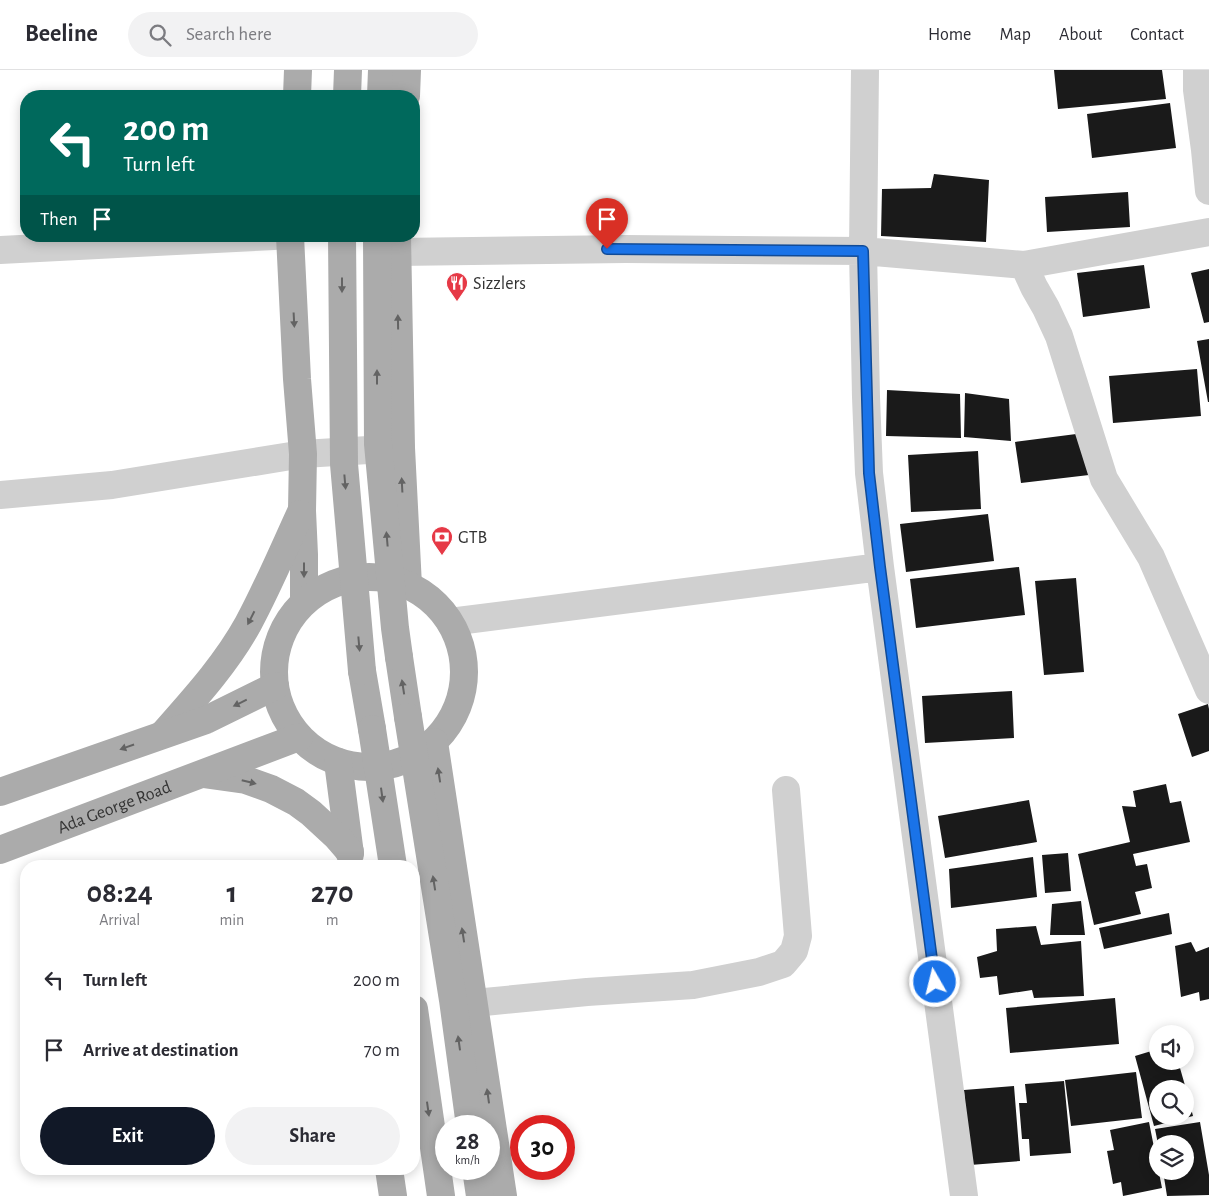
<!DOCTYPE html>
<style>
body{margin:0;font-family:"Alegreya Sans",sans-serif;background:#f2f2f3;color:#2b2b33;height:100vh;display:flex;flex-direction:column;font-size:19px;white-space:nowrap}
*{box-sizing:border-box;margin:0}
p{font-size:16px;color:#7c7c81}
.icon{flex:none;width:28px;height:28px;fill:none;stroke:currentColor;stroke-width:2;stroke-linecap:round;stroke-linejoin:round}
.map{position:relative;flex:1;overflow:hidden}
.details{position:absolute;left:20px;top:790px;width:400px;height:315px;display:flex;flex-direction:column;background:#fff;border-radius:20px;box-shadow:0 2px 12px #0003}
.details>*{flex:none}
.top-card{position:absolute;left:20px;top:20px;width:400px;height:152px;border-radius:20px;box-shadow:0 2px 12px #0003;background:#00695c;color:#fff;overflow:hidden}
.fabs{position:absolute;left:1149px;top:955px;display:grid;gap:10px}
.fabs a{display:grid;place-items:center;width:45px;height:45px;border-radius:50%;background:#fff;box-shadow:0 2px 12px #0003;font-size:25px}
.speed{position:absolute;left:435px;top:1045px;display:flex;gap:10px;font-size:25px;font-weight:700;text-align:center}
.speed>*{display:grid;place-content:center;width:65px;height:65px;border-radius:50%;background:#fff;box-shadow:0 2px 12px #0003;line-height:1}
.speed small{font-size:12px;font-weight:400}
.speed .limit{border:8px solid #d22;background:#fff;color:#111}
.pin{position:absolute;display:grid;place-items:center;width:42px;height:42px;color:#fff;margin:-51px -21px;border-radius:50% 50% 50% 0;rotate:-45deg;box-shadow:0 0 5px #0007}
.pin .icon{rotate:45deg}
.me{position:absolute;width:55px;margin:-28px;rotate:352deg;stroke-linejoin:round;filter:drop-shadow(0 0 4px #0008)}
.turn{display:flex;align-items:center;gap:18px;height:105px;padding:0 20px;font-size:22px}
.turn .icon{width:65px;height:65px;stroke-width:2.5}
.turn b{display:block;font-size:35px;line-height:42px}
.then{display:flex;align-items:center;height:48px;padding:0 20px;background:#0003;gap:10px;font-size:19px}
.eta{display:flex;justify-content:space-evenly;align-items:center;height:85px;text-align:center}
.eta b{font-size:30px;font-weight:600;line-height:35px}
.cta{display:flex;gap:10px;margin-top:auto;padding:10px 20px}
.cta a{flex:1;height:58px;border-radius:30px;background:#111827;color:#fff;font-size:20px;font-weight:600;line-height:58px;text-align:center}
.cta a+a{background:#f2f2f3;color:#2b2b33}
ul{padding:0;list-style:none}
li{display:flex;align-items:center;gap:15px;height:70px;padding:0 20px}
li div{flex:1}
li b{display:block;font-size:19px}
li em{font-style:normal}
header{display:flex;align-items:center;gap:30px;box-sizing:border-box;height:70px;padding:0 25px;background:#fff;border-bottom:1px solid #e1e1e2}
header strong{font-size:24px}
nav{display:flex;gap:28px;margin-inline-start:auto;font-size:18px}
.search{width:350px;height:45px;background:#f2f2f3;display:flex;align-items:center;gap:12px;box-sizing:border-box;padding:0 18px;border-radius:28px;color:#7c7c81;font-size:19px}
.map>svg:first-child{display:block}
.building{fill:#1a1a1a}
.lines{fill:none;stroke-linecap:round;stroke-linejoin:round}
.minor{stroke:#d0d0d0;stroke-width:28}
.major{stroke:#ababab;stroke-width:28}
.major-bridge{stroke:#ababab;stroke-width:28}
.oneway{fill:#636363}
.route-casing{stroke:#114b97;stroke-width:12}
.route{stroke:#1a73e8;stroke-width:9}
.labels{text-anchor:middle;stroke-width:5;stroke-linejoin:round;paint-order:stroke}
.poi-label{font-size:18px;fill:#333;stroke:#fff;text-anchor:start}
.street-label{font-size:18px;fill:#333;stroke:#fff}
</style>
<header>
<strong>Beeline</strong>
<div class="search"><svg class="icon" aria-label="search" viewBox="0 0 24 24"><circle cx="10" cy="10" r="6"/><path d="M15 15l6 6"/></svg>Search here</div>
<nav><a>Home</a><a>Map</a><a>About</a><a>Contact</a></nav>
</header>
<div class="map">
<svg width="1209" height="1126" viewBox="0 0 1209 1126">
<rect width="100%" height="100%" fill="#fff"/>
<path class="building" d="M1054 0H1162L1166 29 1058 39Z
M1170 33 1176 78 1092 88 1087 44Z
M934 104 989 110 986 172 881 166 882 119 931 118Z
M1128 122 1130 157 1047 162 1045 127Z
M1144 195 1150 238 1083 247 1077 203Z
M1209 199V252L1204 253 1191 203Z
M1209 269V332H1208L1197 271Z
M1197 299 1201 346 1113 353 1109 306Z
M887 320 960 324 961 368 886 366Z
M965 323 1009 329 1011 371 964 367Z
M1084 363 1089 405 1021 413 1015 372Z
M978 381 981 439 911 442 908 385Z
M988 444 994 491 906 502 900 454Z
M1019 497 1025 545 916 558 910 509Z
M1076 508 1084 602 1044 605 1035 511Z
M1012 621 1014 668 925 673 922 626Z
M1208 634 1209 639V681L1192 687 1178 644Z
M1166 714 1170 733 1181 731 1190 772 1133 784 1136 796 1147 794 1152 818 1135 822 1141 844 1094 855 1078 784 1130 772 1122 736 1136 737 1133 721Z
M1029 730 1037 772 945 788 938 746Z
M1068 783 1071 821 1045 823 1042 785Z
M1033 787 1037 827 951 838 949 799Z
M1081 831 1085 865H1050L1052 834Z
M1169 843 1172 864 1104 879 1099 858Z
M1036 856 1041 875 1081 871 1084 926 1034 928 1032 920 999 925 997 906 980 908 977 887 997 881 996 859Z
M1191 872 1196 882 1209 877V929L1200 931 1199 922 1181 927 1175 876Z
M1115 928 1119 974 1010 983 1006 938Z
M1158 979V991H1178L1186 1019H1158V1046H1185L1186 1019 1193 1046 1154 1056 1135 986Z
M1136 1002 1142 1048 1071 1056 1065 1010Z
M1064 1011 1071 1083 1030 1086 1029 1069H1022L1019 1033H1027L1025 1014Z
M1014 1016 1020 1091 970 1095 964 1020Z
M1149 1052 1162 1118 1123 1126 1121 1112 1113 1114 1107 1081 1114 1080 1110 1060Z
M1200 1052 1209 1105V1125L1167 1126 1163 1101H1185V1074H1158L1155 1059Z"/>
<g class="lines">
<path class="minor" d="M865 0 863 181 866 327 869 403 880 497 964 1126
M1197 0V20L1205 80 1209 121
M0 180 274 166
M397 182 626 179 863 181 1024 195 1034 217 1046 238 1059 266 1104 409 1151 487 1209 620
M1024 195 1209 162
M0 425 112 415 303 384 401 378
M450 552 880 497
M474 933 587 922 693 915 759 902 783 894 794 881 798 866 786 720"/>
<g class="major">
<path d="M297 26 298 0"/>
<path d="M347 26 348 0"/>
<path d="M381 26 382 0"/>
<path d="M406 26 407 0"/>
<path d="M290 166 297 309 303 384 302 441 304 485V532"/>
<path d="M397 166 401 378 408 516"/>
<circle cx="369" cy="602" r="95"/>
<path d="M399 587 408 647"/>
<path d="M362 601 372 659"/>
<path d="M164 663C194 629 226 594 248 554 267 519 283 481 300 444"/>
<path d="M434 672 503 1126"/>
<path d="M338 692 350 784"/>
<path d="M203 704 246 710 271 719 296 732 311 743 337 767 350 782"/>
<path d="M0 722 206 650 275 616"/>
<path id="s1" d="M0 780 299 667"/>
<path d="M414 939 441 1126"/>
<path d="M389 1099 393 1126"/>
<path d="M476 1099 480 1126"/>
</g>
<path class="major-bridge" d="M342 166 344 394 362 601
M377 166 378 374 395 558 399 587
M408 647 453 930 470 1056
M372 659 393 796"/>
</g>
<defs><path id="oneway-solid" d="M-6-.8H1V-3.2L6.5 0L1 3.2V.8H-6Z" transform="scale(1.25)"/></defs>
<g class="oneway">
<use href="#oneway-solid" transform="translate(342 215) rotate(90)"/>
<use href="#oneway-solid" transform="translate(294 250) rotate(87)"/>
<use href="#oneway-solid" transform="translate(398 252) rotate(-91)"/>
<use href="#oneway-solid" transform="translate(377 307) rotate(-90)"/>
<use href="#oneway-solid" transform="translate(345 412) rotate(85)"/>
<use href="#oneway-solid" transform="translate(402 415) rotate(-93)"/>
<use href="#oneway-solid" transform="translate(387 469) rotate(-95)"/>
<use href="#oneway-solid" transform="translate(304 500) rotate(90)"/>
<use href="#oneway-solid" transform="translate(251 548) rotate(117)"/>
<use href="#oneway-solid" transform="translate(359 574) rotate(85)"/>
<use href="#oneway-solid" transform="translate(403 617) rotate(-99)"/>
<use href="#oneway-solid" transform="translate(240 633) rotate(154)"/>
<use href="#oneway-solid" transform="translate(127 677) rotate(161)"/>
<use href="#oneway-solid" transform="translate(439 705) rotate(-99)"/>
<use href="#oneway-solid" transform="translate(249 712) rotate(14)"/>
<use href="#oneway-solid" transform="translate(382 725) rotate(82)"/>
<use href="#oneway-solid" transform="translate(434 813) rotate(-99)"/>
<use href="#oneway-solid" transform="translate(463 865) rotate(-99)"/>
<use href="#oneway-solid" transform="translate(459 973) rotate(-98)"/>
<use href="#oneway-solid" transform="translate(488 1026) rotate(-98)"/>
<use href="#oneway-solid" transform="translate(428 1039) rotate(82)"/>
</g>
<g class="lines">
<g class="route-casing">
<path id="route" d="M607 179 863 181 869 403 880 497 935 912"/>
</g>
<use href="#route" class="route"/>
</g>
<defs>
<g id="restaurant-pin" transform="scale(1.125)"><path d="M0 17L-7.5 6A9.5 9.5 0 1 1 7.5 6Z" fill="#e63946" stroke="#fff"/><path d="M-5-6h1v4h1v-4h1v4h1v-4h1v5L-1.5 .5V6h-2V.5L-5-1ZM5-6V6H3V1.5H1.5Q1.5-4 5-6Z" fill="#fff"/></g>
<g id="bank-pin" transform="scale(1.125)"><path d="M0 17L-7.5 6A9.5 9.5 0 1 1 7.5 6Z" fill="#e63946" stroke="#fff"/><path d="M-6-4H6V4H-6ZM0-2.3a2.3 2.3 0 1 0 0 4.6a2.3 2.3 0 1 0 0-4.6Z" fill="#fff"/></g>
</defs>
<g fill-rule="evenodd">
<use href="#restaurant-pin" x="457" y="213"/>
<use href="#bank-pin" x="442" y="467"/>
</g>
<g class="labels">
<g class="poi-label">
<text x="473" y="219">Sizzlers</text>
<text x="458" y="473">GTB</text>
</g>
<g class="street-label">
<text dy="6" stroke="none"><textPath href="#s1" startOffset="122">Ada George Road</textPath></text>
</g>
</g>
</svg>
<div class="fabs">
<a><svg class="icon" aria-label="sound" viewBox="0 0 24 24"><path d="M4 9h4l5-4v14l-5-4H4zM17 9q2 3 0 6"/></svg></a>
<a><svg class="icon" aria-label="search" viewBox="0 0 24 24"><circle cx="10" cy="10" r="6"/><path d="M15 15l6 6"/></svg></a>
<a><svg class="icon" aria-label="layers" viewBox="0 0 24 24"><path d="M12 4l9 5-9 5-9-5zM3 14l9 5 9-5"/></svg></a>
</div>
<div class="speed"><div>28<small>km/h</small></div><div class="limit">30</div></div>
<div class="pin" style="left:607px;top:179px;background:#d93025"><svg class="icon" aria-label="arrive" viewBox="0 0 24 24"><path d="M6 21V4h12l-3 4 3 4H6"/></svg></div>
<svg class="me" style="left:935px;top:912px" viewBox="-20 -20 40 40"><circle r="17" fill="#1a73e8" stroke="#fff" stroke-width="3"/><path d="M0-11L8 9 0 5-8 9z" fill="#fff"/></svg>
<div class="top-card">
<div class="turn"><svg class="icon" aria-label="left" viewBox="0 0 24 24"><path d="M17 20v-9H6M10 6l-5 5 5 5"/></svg><div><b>200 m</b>Turn left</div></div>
<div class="then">Then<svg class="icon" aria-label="arrive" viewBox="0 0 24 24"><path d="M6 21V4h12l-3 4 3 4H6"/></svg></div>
</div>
<section class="details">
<div class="eta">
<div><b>08:24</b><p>Arrival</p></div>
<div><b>1</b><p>min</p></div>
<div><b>270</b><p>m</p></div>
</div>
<ul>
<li><svg class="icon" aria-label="left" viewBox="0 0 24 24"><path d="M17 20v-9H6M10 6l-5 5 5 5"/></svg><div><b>Turn left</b></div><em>200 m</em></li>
<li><svg class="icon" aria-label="arrive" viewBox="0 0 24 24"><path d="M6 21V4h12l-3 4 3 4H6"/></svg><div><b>Arrive at destination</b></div><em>70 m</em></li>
</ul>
<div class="cta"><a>Exit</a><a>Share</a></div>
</section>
</div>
